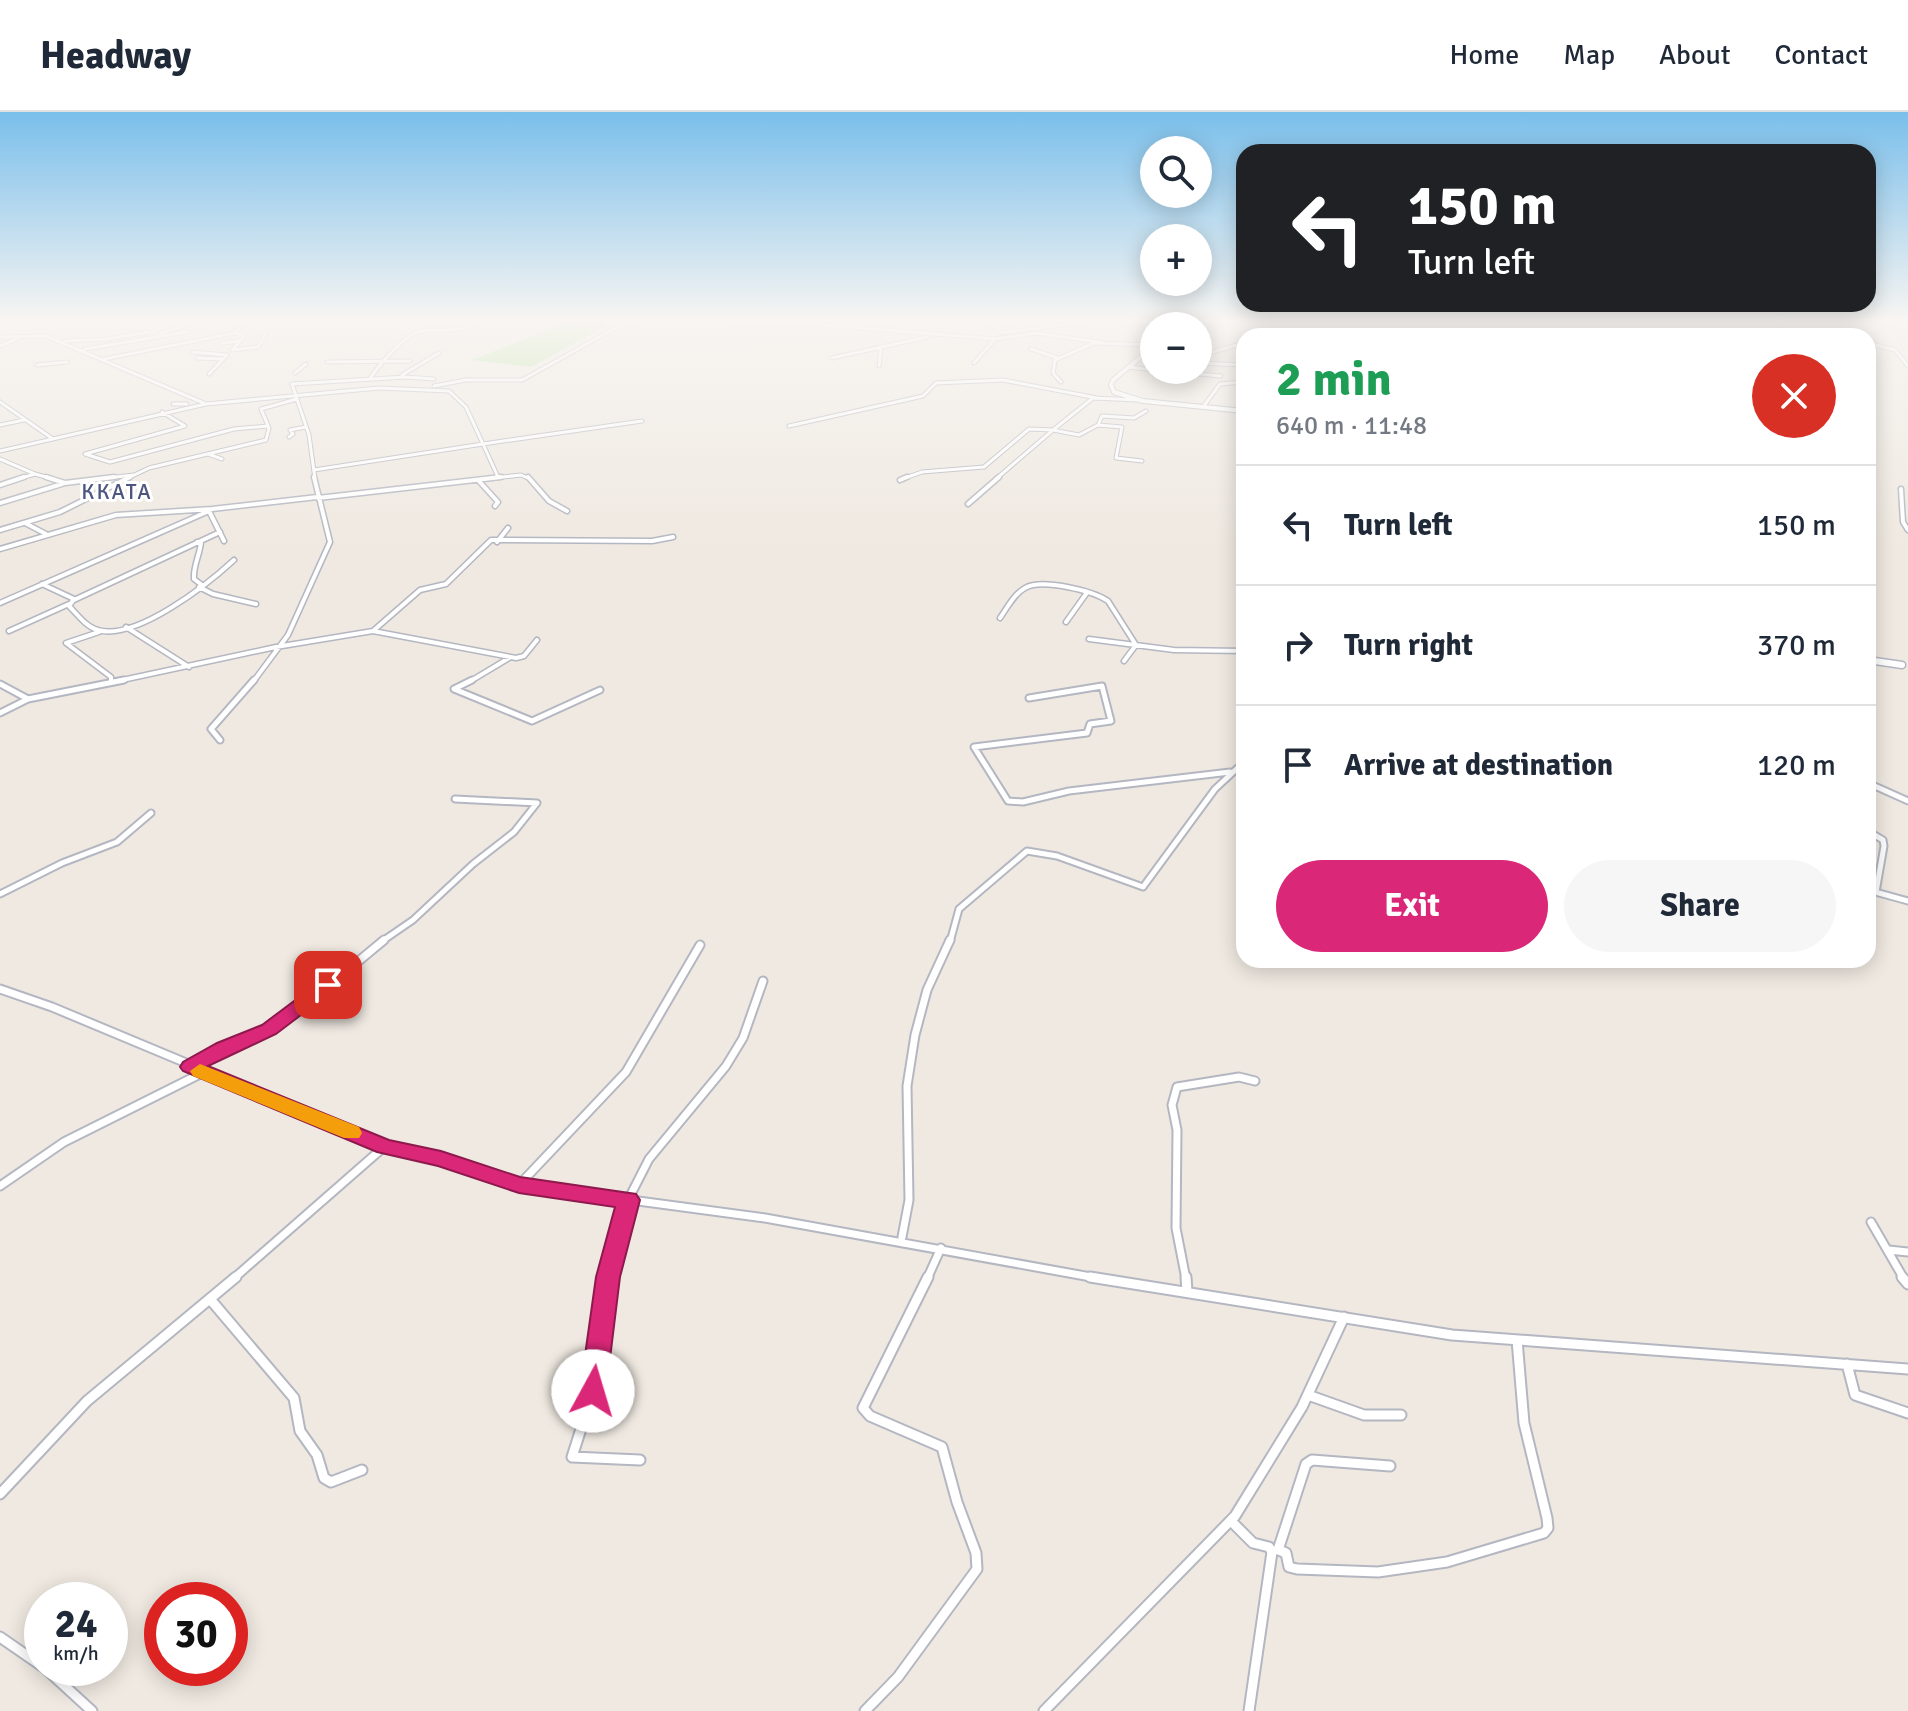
<!DOCTYPE html>
<meta charset="utf-8">
<style>
body{margin:0;font-family:Signika,sans-serif;background:#f6f6f7;color:#1f2937;height:100vh;display:flex;flex-direction:column;font-size:30px;white-space:nowrap}
*{box-sizing:border-box;margin:0}
p{font-size:26px;color:#747a83}
.icon{flex:none;width:44px;height:44px;fill:none;stroke:currentColor;stroke-width:2;stroke-linecap:round;stroke-linejoin:round}
.map{position:relative;flex:1;overflow:hidden}
.sheet{position:absolute;left:1236px;top:216px;width:640px;height:640px;display:flex;flex-direction:column;background:#fff;border-radius:24px;box-shadow:0 4px 20px #0003}
.sheet>*{flex:none}
.banner{position:absolute;left:1236px;top:32px;width:640px;height:168px;border-radius:24px;box-shadow:0 4px 20px #0003;background:#202124;color:#fff;overflow:hidden}
.buttons{position:absolute;left:1140px;top:24px;display:grid;gap:16px}
.buttons a{display:grid;place-items:center;width:72px;height:72px;border-radius:50%;background:#fff;box-shadow:0 4px 20px #0003;font-size:40px}
.speed{position:absolute;left:24px;top:1470px;display:flex;gap:16px;font-size:40px;font-weight:700;text-align:center}
.speed>*{display:grid;place-content:center;width:104px;height:104px;border-radius:50%;background:#fff;box-shadow:0 4px 20px #0003;line-height:1}
.speed small{font-size:20px;font-weight:400}
.speed .limit{border:12px solid #d22;background:#fff;color:#111}
.pin{position:absolute;display:grid;place-items:center;width:68px;height:68px;color:#fff;margin:-34px;border-radius:16px;box-shadow:0 4px 12px #0006}
.me{position:absolute;width:88px;margin:-44px;rotate:6deg;stroke-linejoin:round;filter:drop-shadow(0 0 6px #0008)}
.turn{display:flex;align-items:center;gap:28px;height:168px;padding:0 40px;font-size:36px}
.turn .icon{width:104px;height:104px;stroke-width:2.5}
.turn b{display:block;font-size:56px;line-height:68px}
.round{display:grid;place-items:center;flex:none;width:84px;height:84px;border-radius:42px;background:#f6f6f7}
.head{display:flex;align-items:center;justify-content:space-between;height:136px;padding:0 40px}
h1{font-size:48px;font-weight:700;line-height:60px;color:#1e9e55}
.primary-button{display:flex;gap:16px;margin-top:auto;padding:16px 40px}
.primary-button a{flex:1;height:92px;border-radius:48px;background:#db2777;color:#fff;font-size:32px;font-weight:700;line-height:92px;text-align:center}
.primary-button a+a{background:#f6f6f7;color:#1f2937}
ul{padding:0;list-style:none}
li{display:flex;align-items:center;gap:24px;height:120px;padding:0 40px;border-top:2px solid #e0e1e3}
li div{flex:1}
li b{display:block;font-size:30px}
li em{font-style:normal}
header{display:flex;align-items:center;gap:48px;box-sizing:border-box;height:112px;padding:0 40px;background:#fff;border-bottom:2px solid #e0e1e3}
header strong{font-size:38px}
nav{display:flex;gap:44px;margin-inline-start:auto;font-size:28px}
.map>svg:first-child{display:block}
.green{fill:#b6e59e}
.lines{fill:none;stroke-linecap:round;stroke-linejoin:round}
.minor-far4-casing{stroke:#b4b7c1;stroke-width:5}
.minor-far3-casing{stroke:#b4b7c1;stroke-width:7}
.minor-far2-casing{stroke:#b4b7c1;stroke-width:9}
.minor-far1-casing{stroke:#b4b7c1;stroke-width:11}
.minor-casing{stroke:#b4b7c1;stroke-width:13}
.tertiary-far1-casing{stroke:#b4b7c1;stroke-width:6}
.tertiary-casing{stroke:#b4b7c1;stroke-width:9}
.minor-far4{stroke:#fff;stroke-width:3}
.minor-far3{stroke:#fff;stroke-width:4}
.minor-far2{stroke:#fff;stroke-width:5}
.minor-far1{stroke:#fff;stroke-width:7}
.minor{stroke:#fff;stroke-width:9}
.tertiary-far1{stroke:#fff;stroke-width:4}
.tertiary{stroke:#fff;stroke-width:6}
.route{fill:#db2777;stroke:#8e194d;stroke-width:2}
.slow{fill:#f59e0b}
.labels{text-anchor:middle;stroke-width:6;stroke-linejoin:round;paint-order:stroke}
.far-quarter-label{font-size:22px;letter-spacing:2px;fill:#4d5680;stroke:#fff}
</style>
<header>
<strong>Headway</strong>
<nav><a>Home</a><a>Map</a><a>About</a><a>Contact</a></nav>
</header>
<div class="map">
<svg width="1908" height="1599" viewBox="0 0 1908 1599">
<rect width="100%" height="100%" fill="#efe9e1"/>
<path class="green" d="M571 209H603L607 213 531 255 472 248Z"/>
<g class="lines">
<g class="minor-far4-casing">
<path id="minor-far4" d="M1743 209 1813 216 1810 209
M1881 209 1908 216
M732 212 824 213 995 227
M1272 212 1280 209
M992 215 1022 209
M1809 216 1849 224
M160 221 185 214
M1000 221 1092 209
M1271 224 1296 217
M0 225 46 224 206 292
M65 229 107 227 149 220
M240 229 232 238 258 235 266 221
M223 231 240 229 244 224 236 221
M1868 231 1895 238 1908 254
M109 233 187 220
M0 234 17 227
M85 237 109 233
M1031 237 1058 246
M192 240 227 243
M1142 244 1154 246
M1198 244 1244 231
M197 246 223 247
M832 246 927 225
M104 247 235 221 240 215
M327 250 410 249
M974 251 995 227 1036 221 1105 231
M1198 251 1244 253
M37 253 67 250
M879 254 881 235
M1128 255 1154 258
M1156 258 1221 264
M295 261 306 252
M209 262 227 243
M371 265C380 252 405 222 421 219 442 215 456 224 474 209
M405 265 434 267
M1061 270 1053 261 1055 248 1094 231 1154 233
M434 274 466 268H522L621 213 638 209
M1138 288 1093 286 1053 318 1079 323 1098 313 1122 315 1116 346 1142 349
M0 290 53 327
M173 292H187
M1203 295 1220 272 1244 270
M162 300 185 314 85 342 110 350 234 317 268 314
M0 313 24 308
M1098 313 1102 304 1134 306 1146 299
M789 314 923 284 936 271 1003 268 1097 286
M289 325 293 322 290 318 306 315
M0 339 206 292 379 276 449 279 466 295 483 332 642 309
M208 342 222 347
M0 347 35 362
M314 358 483 332 498 365
M18 367 35 362 53 367
M97 367 134 363
M126 367 149 356 266 328 269 316 261 297 297 287
M315 367 309 323 292 272 405 265 402 263 439 241
M483 367 521 363 530 367
M902 367 922 360 984 355 1029 317 1053 318 996 367"/>
</g>
<g class="minor-far3-casing">
<path id="minor-far3" d="M46 365 65 371 114 365
M528 365 549 389 567 399
M478 368 498 390 495 394
M900 368 907 365
M0 373 24 365
M1901 377 1903 410 1908 418
M318 386 501 365
M0 391 62 372
M968 392 999 365
M209 399 224 429
M25 411 46 422
M0 418 60 400 130 365
M197 430H201C200 443 193 453 194 467L202 473
M497 430 508 416
M0 437 116 403 212 397 317 385
M42 472 74 487 69 494C77 502 86 515 98 518 136 529 208 472 234 448
M199 475 213 482 256 492
M74 488 220 420
M0 491 209 399
M1000 506C1007 496 1014 482 1025 476 1042 466 1093 479 1108 489L1136 533 1124 549
M1066 510 1086 482
M1241 513 1244 514
M126 515 189 555
M9 519 69 492
M373 519 420 478 446 472 491 428 652 429 673 425
M99 520 66 531 111 565V569
M1089 527 1174 538 1244 539
M113 570 276 535 373 519 516 546 524 544 537 528
M253 570 288 523 330 430 314 365
M469 570 509 546"/>
</g>
<g class="minor-far2-casing">
<path id="minor-far2" d="M472 568 454 577 532 609 600 578
M0 572 28 587
M1029 586 1102 574 1111 609 1090 612 1087 621 974 635 1008 689 1023 690 1069 679 1230 660
M0 601 28 587 124 568
M220 628 211 617 254 568
M1868 671 1908 689
M1868 719 1883 728 1884 734 1876 780
M1868 778 1908 789
M0 782 62 751 117 730 151 701
M381 830 413 808 473 752 514 720 537 691 455 687
M950 830 959 797 1027 739 1057 744 1143 775 1215 677 1244 650"/>
</g>
<g class="minor-far1-casing">
<path id="minor-far1" d="M0 877 52 895 385 1034 441 1047 519 1073 765 1106 1102 1167
M191 955 224 936 269 918 308 891 384 828
M519 1073 626 960 700 833
M0 1074 64 1030 204 960
M1871 1110 1904 1167
M902 1125 909 1088 907 974 915 923 927 878 950 828
M1889 1138 1908 1140
M233 1167 385 1034
M608 1167 628 1088 649 1047 726 954 743 926 763 869
M927 1167 941 1136
M1186 1167 1176 1116 1177 1018 1172 993 1177 975 1239 965 1255 969"/>
</g>
<g class="minor-casing">
<path id="minor" d="M608 1165 593 1279 572 1345 640 1348
M1090 1165 1452 1223 1908 1257
M1186 1165 1187 1180
M1902 1165 1908 1172
M210 1187 294 1286 300 1319 317 1343 324 1366 331 1370 362 1358
M1847 1252 1855 1283 1908 1301
M1308 1283 1364 1303H1401
M0 1382 87 1289 236 1165
M1231 1409 1253 1431 1269 1435 1272 1440 1249 1599
M1278 1438 1306 1352 1312 1348 1390 1354
M1279 1438 1286 1441 1289 1455 1297 1457 1378 1460 1447 1450 1544 1421 1548 1416 1547 1406 1524 1311 1517 1228
M0 1525 42 1554
M45 1556 92 1599
M865 1599 898 1565 977 1457 976 1441 957 1390 942 1335 870 1304 863 1296 928 1165
M1044 1599 1235 1404 1302 1295 1344 1205"/>
</g>
<g class="tertiary-far1-casing">
<path id="tertiary-far1" d="M1178 214 1183 209
M1154 234 1113 268 1111 273 1114 280 1143 289 1244 299"/>
</g>
<g class="tertiary-casing">
<path id="tertiary" d="M1868 548 1902 553"/>
</g>
<use href="#minor-far4" class="minor-far4"/>
<use href="#minor-far3" class="minor-far3"/>
<use href="#minor-far2" class="minor-far2"/>
<use href="#minor-far1" class="minor-far1"/>
<use href="#minor" class="minor"/>
<use href="#tertiary-far1" class="tertiary-far1"/>
<use href="#tertiary" class="tertiary"/>
</g>
<linearGradient id="sky" x2="0" y2="1"><stop stop-color="#7abfeb"/><stop offset="0.48" stop-color="#f8f5f2"/><stop offset="1" stop-color="#f8f5f2" stop-opacity="0"/></linearGradient>
<rect width="1908" height="433" fill="url(#sky)"/>
<path class="route" d="M328 867 338 873 335 877 276 922 208 954 389 1028 441 1039 520 1065 636 1082 640 1088 620 1165 606 1279 602 1286 593 1290 584 1286 580 1279 596 1165 615 1095 519 1081 438 1054 377 1040 183 959 180 955 183 950 217 931 262 913 321 869Z"/>
<path class="slow" d="M200 952 359 1015 362 1021 359 1026H344L193 964 190 959Z"/>
<g class="labels">
<g class="far-quarter-label">
<text x="117" y="387">KKATA</text>
</g>
</g>
</svg>
<div class="buttons">
<a><svg class="icon" aria-label="search" viewBox="0 0 24 24"><circle cx="10" cy="10" r="6"/><path d="M15 15l6 6"/></svg></a>
<a>+</a>
<a>−</a>
</div>
<div class="speed"><div>24<small>km/h</small></div><div class="limit">30</div></div>
<div class="pin" style="left:328px;top:873px;background:#d93025"><svg class="icon" aria-label="arrive" viewBox="0 0 24 24"><path d="M6 21V4h12l-3 4 3 4H6"/></svg></div>
<svg class="me" style="left:593px;top:1279px" viewBox="-20 -20 40 40"><circle r="19" fill="#fff"/><path d="M0-13L10 11 0 6-10 11z" fill="#db2777"/></svg>
<div class="banner">
<div class="turn"><svg class="icon" aria-label="left" viewBox="0 0 24 24"><path d="M17 20v-9H6M10 6l-5 5 5 5"/></svg><div><b>150 m</b>Turn left</div></div>
</div>
<section class="sheet">
<div class="head"><div><h1>2 min</h1><p>640 m · 11:48</p></div><a class="round" style="background:#d93025;color:#fff"><svg class="icon" aria-label="close" viewBox="0 0 24 24"><path d="M6 6l12 12M18 6L6 18"/></svg></a></div>
<ul>
<li><svg class="icon" aria-label="left" viewBox="0 0 24 24"><path d="M17 20v-9H6M10 6l-5 5 5 5"/></svg><div><b>Turn left</b></div><em>150 m</em></li>
<li><svg class="icon" aria-label="right" viewBox="0 0 24 24"><path d="M7 20v-9h11M14 6l5 5-5 5"/></svg><div><b>Turn right</b></div><em>370 m</em></li>
<li><svg class="icon" aria-label="arrive" viewBox="0 0 24 24"><path d="M6 21V4h12l-3 4 3 4H6"/></svg><div><b>Arrive at destination</b></div><em>120 m</em></li>
</ul>
<div class="primary-button"><a>Exit</a><a>Share</a></div>
</section>
</div>
